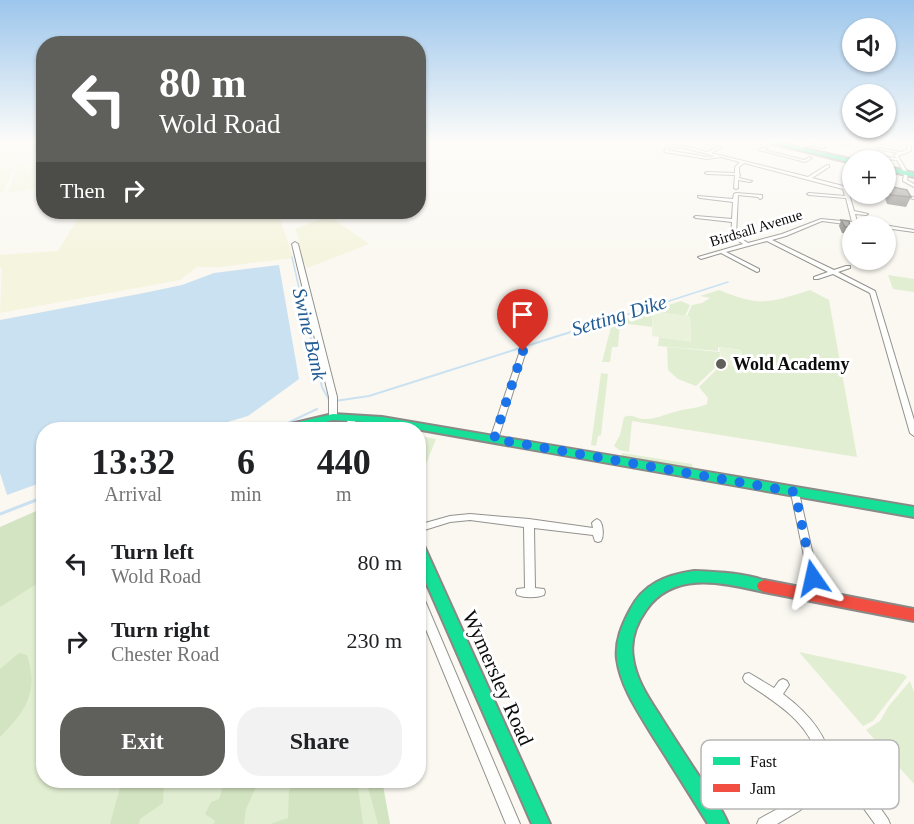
<!DOCTYPE html>
<meta charset="utf-8">
<style>
body{margin:0;font-family:Georgia,serif;background:#f2f2f2;color:#202124;height:100vh;display:flex;flex-direction:column;font-size:22px;white-space:nowrap}
*{box-sizing:border-box;margin:0}
p{font-size:20px;color:#757577}
.icon{flex:none;width:33px;height:33px;fill:none;stroke:currentColor;stroke-width:2;stroke-linecap:round;stroke-linejoin:round}
.map{position:relative;flex:1;overflow:hidden}
.side{position:absolute;left:36px;top:422px;width:390px;height:366px;display:flex;flex-direction:column;background:#fff;border-radius:24px;box-shadow:0 2px 4px #0004}
.side>*{flex:none}
.banner{position:absolute;left:36px;top:36px;width:390px;height:183px;border-radius:24px;box-shadow:0 2px 4px #0004;background:#5f5f5c;color:#fff;overflow:hidden}
.fabs{position:absolute;left:842px;top:18px;display:grid;gap:12px}
.fabs a{display:grid;place-items:center;width:54px;height:54px;border-radius:50%;background:#fff;box-shadow:0 2px 4px #0004;font-size:30px}
.pin{position:absolute;display:grid;place-items:center;width:51px;height:51px;color:#fff;margin:-62px -26px;border-radius:50% 50% 50% 0;rotate:-45deg;box-shadow:0 0 6px #0007}
.pin .icon{rotate:45deg}
.me{position:absolute;width:66px;margin:-33px;rotate:349deg;stroke-linejoin:round;filter:drop-shadow(0 0 4px #0008)}
.turn{display:flex;align-items:center;gap:21px;height:126px;padding:0 24px;font-size:27px}
.turn .icon{width:78px;height:78px;stroke-width:2.5}
.turn b{display:block;font-size:42px;line-height:51px}
.then{display:flex;align-items:center;height:57px;padding:0 24px;background:#0003;gap:12px;font-size:22px}
.eta{display:flex;justify-content:space-evenly;align-items:center;height:102px;text-align:center}
.eta b{font-size:36px;font-weight:800;line-height:42px}
.cta{display:flex;gap:12px;margin-top:auto;padding:12px 24px}
.cta a{flex:1;height:69px;border-radius:24px;background:#5f5f5c;color:#fff;font-size:24px;font-weight:800;line-height:69px;text-align:center}
.cta a+a{background:#f2f2f2;color:#202124}
ul{padding:0;list-style:none}
li{display:flex;align-items:center;gap:18px;height:78px;padding:0 24px}
li div{flex:1}
li b{display:block;font-size:22px}
li em{font-style:normal}
.map>svg:first-child{display:block}
.farmland{fill:#f5f4de}
.green{fill:#e2eed2}
.forest{fill:#d2e4c1}
.pitch{fill:#ebf2dc}
.water{fill:#cae1f1}
.lines{fill:none;stroke-linecap:round;stroke-linejoin:round}
.stream-far2{stroke:#cae1f1;stroke-width:1.5}
.stream-far1{stroke:#cae1f1;stroke-width:2}
.stream{stroke:#cae1f1;stroke-width:3}
.street-casing{stroke:#93928f;stroke-width:2}
.fast-casing{stroke:#8a8986;stroke-width:4}
.jam-casing{stroke:#8a8986;stroke-width:4}
.street{fill:#fefefd;fill-rule:evenodd}
.fast{fill:#16e098;fill-rule:evenodd}
.jam{fill:#f24e42;fill-rule:evenodd}
.wall{fill:#868482}
.building{fill:#9c9a97;stroke:#6d6c6a;stroke-width:1.5}
.route{stroke:#1a73e8;stroke-width:10;stroke-dasharray:0 18}
.poi-dot{fill:#5f5f5c;stroke:#fff;stroke-width:2}
.labels{text-anchor:middle;stroke-width:6;stroke-linejoin:round;paint-order:stroke}
.far-street-label{font-size:15px;fill:#0c0c0c;stroke:#fff}
.poi-label{font-size:18px;font-weight:bold;fill:#0c0c0c;stroke:#fff;text-anchor:start}
.water-label{font-size:20px;font-style:italic;fill:#205b93;stroke:#fff}
.near-street-label{font-size:21px;fill:#0c0c0c;stroke:#fff}
.key{fill:#fff;stroke:#b6b6b6;stroke-width:1.5}
.key-label{font-size:16px;fill:#0c0c0c}
</style>
<div class="map">
<svg width="914" height="824" viewBox="0 0 914 824">
<rect width="100%" height="100%" fill="#faf8f1"/>
<path class="farmland" d="M0 143H23L5 189 0 194Z
M27 143H43V188L7 193Z
M82 212H278L293 258 219 267H197L180 280 0 313 2 269 0 268V255L58 251Z
M329 216 369 244 307 268 297 246 299 239 295 229Z"/>
<path class="green" d="M888 275 914 279V292L893 289Z
M719 290C760 307 769 303 810 290L829 300 857 457 632 421 629 452 619 450 614 446 620 435 624 417C634 413 636 420 646 419 656 419 666 414 678 411 688 408 697 409 707 404L708 398 699 387 722 364 744 367 741 350 718 347V351L658 346 659 337 691 341 690 317 687 316 692 305 702 303 710 298 700 296Z
M681 301 690 305 685 316 653 312 652 327 620 323 618 347H612L610 362H602L612 323Z
M667 347 720 352 719 364 696 386 678 379 668 370Z
M601 373 608 374 601 435 598 436 596 446 591 445Z
M419 436 436 439 424 469 419 468Z
M622 453 692 464 693 468 622 457Z
M43 512 44 780H375L387 824H0V532Z
M799 652 903 674 907 677 873 721 863 726Z
M910 681 914 692V784L866 730 880 721 888 707Z"/>
<path class="forest" d="M43 508V580L0 607V527Z
M19 653 27 655C39 692 26 711 0 737V669Z
M122 780H164L163 803 140 819 139 824H110Z
M222 780H259L246 809 244 824H214L215 821 205 814 211 802 219 799 223 786Z
M296 780H357L363 824H270L288 818 289 791Z
M366 780H382L390 824H378Z"/>
<path class="pitch" d="M653 312 690 316 691 342 652 336Z
M719 347 741 350 744 367 722 364Z"/>
<path class="water" d="M279 265 299 379 248 416 204 429H44L43 482 7 495 0 473V320L144 293 182 285 214 273Z"/>
<g class="lines">
<path class="stream-far2" d="M292 257 306 319
M613 319 728 282"/>
<path class="stream-far1" d="M306 317 322 387 329 400
M335 401 369 396 618 317
M275 429 317 409"/>
<path class="stream" d="M0 514 44 497"/>
<g class="street-casing">
<path id="street" d="M805 143 824 146 826 147 824 148 807 145 798 150 795 149Z
M842 143H847L849 145 846 146Z
M907 143H911V151L898 156 908 173 907 180 914 184V187L903 181 904 173 897 160 873 158 869 160 867 159 872 156 896 158 894 155 898 153 877 149 879 148 901 152 908 149Z
M667 145 684 146 707 152 720 146 721 148 711 153 808 177 827 165H829V167L812 178 847 187 854 211 868 214 866 215 855 214 857 222 884 225 914 230V232L885 228V226L858 225V226H854L853 225 822 221 786 236 772 240 834 270 846 266H850V268L838 272 875 291 914 420V436L910 433 870 293 833 274 818 279H814V277L828 272 767 241 726 252 759 269V271L757 272 721 253 701 259 698 257 743 244 731 236 732 222 696 218 694 217 696 216 732 219 733 202 700 198 698 197V196L733 199 734 194 736 193 762 195V198L760 199 758 197 738 195 736 235 748 243 782 234 821 219 852 222 846 198 809 195 807 194 809 193 845 196 843 189 744 163 739 167V173L740 174 739 178 752 181 750 182 738 180V188L736 189 734 188 735 175 707 174 705 173 707 172 735 173V167L740 162 721 157 707 159 664 152ZM669 147 684 148 715 156 707 157 667 150Z
M765 147 767 148 764 150 804 160 810 157 812 158 805 162 759 150Z
M885 191 914 197V199L885 193Z
M295 242 298 244 337 397V417L333 419 329 417V397L292 244Z
M862 260H867L869 262 864 263Z
M523 349 526 351 498 439 497 441H491L490 439 520 351Z
M348 416H351L355 418 356 429H348L347 418Z
M795 490 798 491 799 493 822 595 821 598 817 599 813 598 812 595 791 493 792 491Z
M470 514 529 519 593 528 592 523 594 521 597 519 600 521C603 525 604 536 601 541L598 542 595 541 593 535 534 528 535 588 544 589 545 592 544 595C536 598 525 598 517 595L516 592 517 589 525 588 524 527 470 520 450 522 418 532V525L450 516Z
M418 592 422 593 423 596 520 824H506L418 610Z
M749 673 774 688 779 681 783 679 787 681 789 685 783 694C807 712 828 735 832 765L859 778 888 819 890 824H875L849 788 830 778 827 786 821 794 799 811 777 824H757L759 819C777 809 805 796 816 780 821 773 820 764 818 757 808 721 774 701 745 682L743 678 745 674Z"/>
</g>
<g class="fast-casing">
<path id="fast" d="M771 143H781L854 160H852V163Z
M885 166 914 173V177L885 170Z
M333 414 382 417 914 507V517L382 423 333 420 300 429H281L282 426Z
M418 543 423 544 425 548 550 824H532L418 564Z
M694 571C718 572 745 573 769 582L771 586 769 590 764 592C723 583 674 570 646 610 636 624 630 641 633 658 636 681 650 700 662 719 676 741 690 763 705 785 713 798 723 810 728 824H708C690 795 672 766 654 738 639 713 621 688 617 659 615 641 622 625 630 610 643 584 666 575 694 571Z"/>
</g>
<g class="jam-casing">
<path id="jam" d="M764 580 914 609V621L764 592 759 590 757 586 759 582Z"/>
</g>
<use href="#street" class="street"/>
<use href="#fast" class="fast"/>
<use href="#jam" class="jam"/>
</g>
<path class="wall" d="M888 186 911 197 906 207 887 204 884 195Z
M841 220 850 227 848 234 842 233 839 226Z"/>
<path class="building" d="M888 186 907 190 911 197 891 195Z
M841 220 849 221 850 227H845Z"/>
<linearGradient id="sky" x2="0" y2="1"><stop stop-color="#9cc6ec"/><stop offset="0.55" stop-color="#fdfcf9"/><stop offset="1" stop-color="#fdfcf9" stop-opacity="0"/></linearGradient>
<rect width="914" height="259" fill="url(#sky)"/>
<g class="lines">
<path class="route" d="M523 351 494 439 795 492 813 578"/>
</g>
<circle class="poi-dot" cx="721" cy="364" r="6"/>
<g class="labels">
<g class="far-street-label">
<text transform="translate(756 228) rotate(-17)" y="5">Birdsall Avenue</text>
</g>
<g class="poi-label">
<text x="733" y="370">Wold Academy</text>
</g>
<g class="water-label">
<text transform="translate(619 315) rotate(-17)" y="7">Setting Dike</text>
<text transform="translate(310 334) rotate(77)" y="7">Swine Bank</text>
</g>
<g class="near-street-label">
<text transform="translate(498 678) rotate(66)" y="7">Wymersley Road</text>
</g>
</g>
<rect x="701" y="740" width="198" height="69" rx="9" class="key"/>
<rect x="713" y="757" width="27" height="8" fill="#16e098"/>
<rect x="713" y="784" width="27" height="8" fill="#f24e42"/>
<g class="key-label">
<text x="750" y="767">Fast</text>
<text x="750" y="794">Jam</text>
</g>
</svg>
<div class="fabs">
<a><svg class="icon" aria-label="sound" viewBox="0 0 24 24"><path d="M4 9h4l5-4v14l-5-4H4zM17 9q2 3 0 6"/></svg></a>
<a><svg class="icon" aria-label="layers" viewBox="0 0 24 24"><path d="M12 4l9 5-9 5-9-5zM3 14l9 5 9-5"/></svg></a>
<a>+</a>
<a>−</a>
</div>
<div class="pin" style="left:523px;top:351px;background:#d93025"><svg class="icon" aria-label="arrive" viewBox="0 0 24 24"><path d="M6 21V4h12l-3 4 3 4H6"/></svg></div>
<svg class="me" style="left:813px;top:578px" viewBox="-20 -20 40 40"><path d="M0-17L14 15 0 8-14 15z" fill="#1a73e8" stroke="#fff" stroke-width="4"/></svg>
<div class="banner">
<div class="turn"><svg class="icon" aria-label="left" viewBox="0 0 24 24"><path d="M17 20v-9H6M10 6l-5 5 5 5"/></svg><div><b>80 m</b>Wold Road</div></div>
<div class="then">Then<svg class="icon" aria-label="right" viewBox="0 0 24 24"><path d="M7 20v-9h11M14 6l5 5-5 5"/></svg></div>
</div>
<section class="side">
<div class="eta">
<div><b>13:32</b><p>Arrival</p></div>
<div><b>6</b><p>min</p></div>
<div><b>440</b><p>m</p></div>
</div>
<ul>
<li><svg class="icon" aria-label="left" viewBox="0 0 24 24"><path d="M17 20v-9H6M10 6l-5 5 5 5"/></svg><div><b>Turn left</b><p>Wold Road</p></div><em>80 m</em></li>
<li><svg class="icon" aria-label="right" viewBox="0 0 24 24"><path d="M7 20v-9h11M14 6l5 5-5 5"/></svg><div><b>Turn right</b><p>Chester Road</p></div><em>230 m</em></li>
</ul>
<div class="cta"><a>Exit</a><a>Share</a></div>
</section>
</div>
